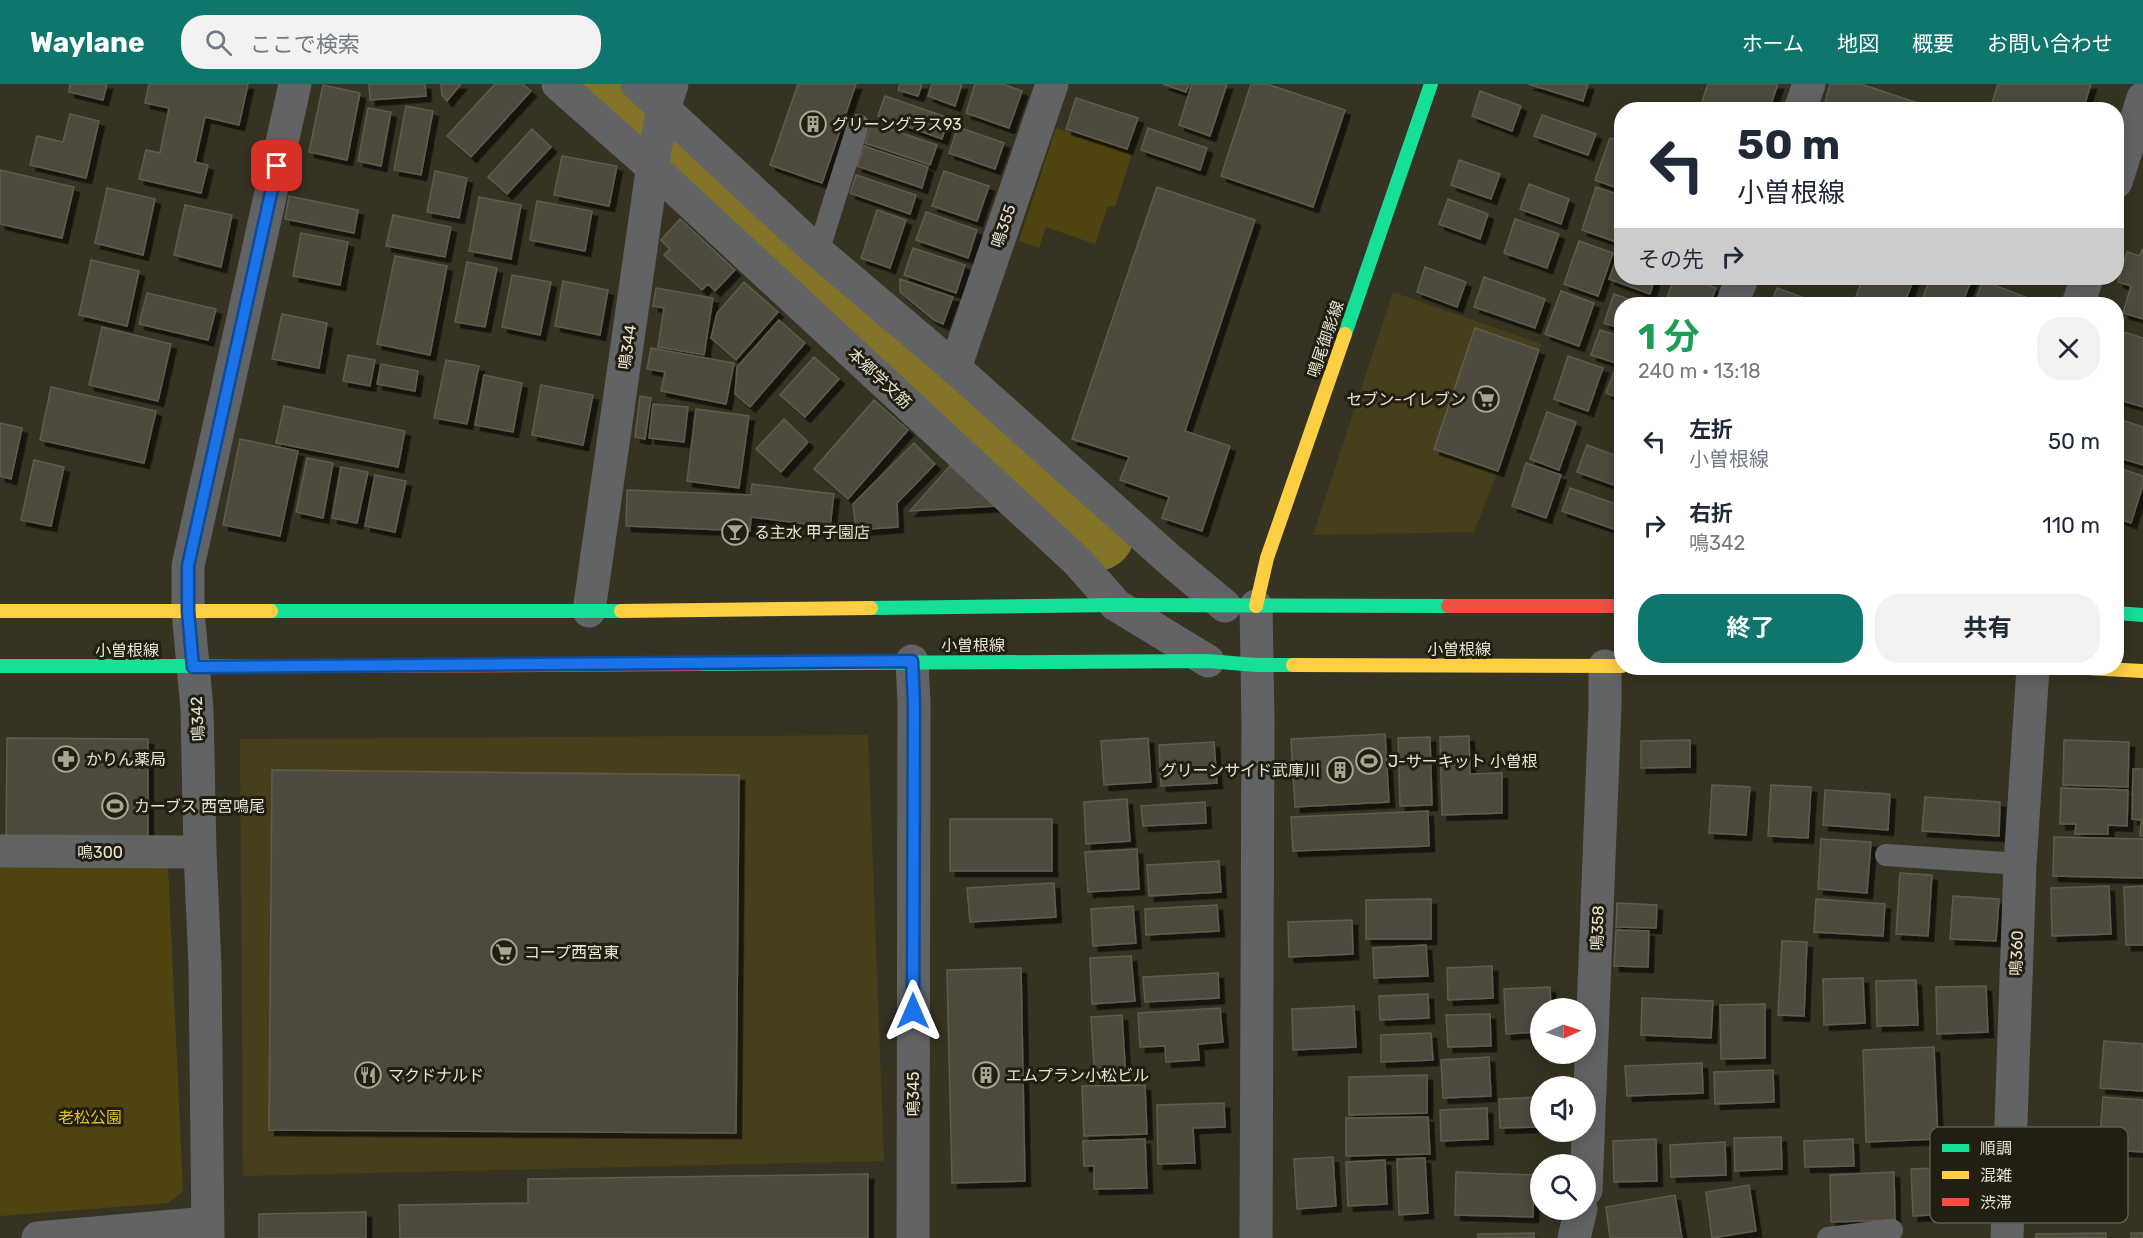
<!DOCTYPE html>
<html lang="ja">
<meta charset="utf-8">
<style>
body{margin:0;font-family:Rubik,"Noto Sans JP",sans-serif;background:#f2f2f3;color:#1f2937;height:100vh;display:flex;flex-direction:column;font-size:22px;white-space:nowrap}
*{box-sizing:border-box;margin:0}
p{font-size:20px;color:#747a83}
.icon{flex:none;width:33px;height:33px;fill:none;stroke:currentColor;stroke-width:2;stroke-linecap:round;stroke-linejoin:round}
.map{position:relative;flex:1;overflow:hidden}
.details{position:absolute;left:1614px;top:213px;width:510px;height:378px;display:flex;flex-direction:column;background:#fff;border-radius:24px;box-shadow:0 3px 15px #0003}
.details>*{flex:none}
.banner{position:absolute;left:1614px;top:18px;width:510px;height:183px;border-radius:24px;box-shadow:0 3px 15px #0003;background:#fff;color:#1f2937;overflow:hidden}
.needle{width:39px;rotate:87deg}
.buttons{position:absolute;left:1530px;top:914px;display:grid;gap:12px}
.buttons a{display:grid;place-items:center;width:66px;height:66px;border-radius:50%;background:#fff;box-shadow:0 3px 15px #0003;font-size:30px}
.pin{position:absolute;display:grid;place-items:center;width:51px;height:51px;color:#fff;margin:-26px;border-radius:12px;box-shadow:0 3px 9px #0006}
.me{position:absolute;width:66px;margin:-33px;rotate:0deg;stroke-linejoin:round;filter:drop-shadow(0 0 4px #0008)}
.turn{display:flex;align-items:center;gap:21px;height:126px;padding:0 24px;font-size:27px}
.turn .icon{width:78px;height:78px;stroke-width:2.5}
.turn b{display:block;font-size:42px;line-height:51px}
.then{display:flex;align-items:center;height:57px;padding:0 24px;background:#0003;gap:12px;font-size:22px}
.round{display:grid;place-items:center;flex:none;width:63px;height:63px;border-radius:24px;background:#f2f2f3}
.headline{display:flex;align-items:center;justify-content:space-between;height:102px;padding:0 24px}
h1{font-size:36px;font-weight:700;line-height:45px;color:#1e9e55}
.button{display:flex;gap:12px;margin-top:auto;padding:12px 24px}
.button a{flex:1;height:69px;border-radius:24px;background:#0f766e;color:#fff;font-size:24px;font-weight:700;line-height:69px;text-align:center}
.button a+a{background:#f2f2f3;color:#1f2937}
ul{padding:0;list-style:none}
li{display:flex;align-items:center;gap:18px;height:84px;padding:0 24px}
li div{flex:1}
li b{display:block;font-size:22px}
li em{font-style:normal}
header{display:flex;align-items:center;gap:36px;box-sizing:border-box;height:84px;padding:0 30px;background:#0f766e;color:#fff}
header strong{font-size:28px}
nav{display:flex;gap:33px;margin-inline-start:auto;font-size:21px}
.search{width:420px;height:54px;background:#f2f2f3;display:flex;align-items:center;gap:15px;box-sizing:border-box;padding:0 21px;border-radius:24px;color:#747a83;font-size:22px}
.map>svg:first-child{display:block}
.built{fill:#473f1c}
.green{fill:#4f4410}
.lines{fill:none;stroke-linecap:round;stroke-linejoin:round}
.river{stroke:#837326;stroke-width:78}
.building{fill:#4d4a3c;stroke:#5f5c4e;stroke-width:1.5;filter:url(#shadow)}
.lane{stroke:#626364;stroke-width:22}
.street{stroke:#626364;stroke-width:33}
.fast{stroke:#16e098;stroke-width:14}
.slow{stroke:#ffcf43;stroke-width:14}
.jam{stroke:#f24e42;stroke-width:14}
.route-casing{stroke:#114b97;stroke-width:15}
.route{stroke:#1a73e8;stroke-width:10}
.labels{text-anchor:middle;stroke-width:6;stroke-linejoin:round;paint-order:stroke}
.poi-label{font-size:16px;fill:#e7e3d2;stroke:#221f12;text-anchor:start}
.street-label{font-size:16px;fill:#e7e3d2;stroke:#221f12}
.park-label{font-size:16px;fill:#e0c128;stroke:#221f12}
.key{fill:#221f12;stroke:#5d5a4c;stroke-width:1.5}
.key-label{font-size:16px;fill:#e7e3d2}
</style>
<header>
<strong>Waylane</strong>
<div class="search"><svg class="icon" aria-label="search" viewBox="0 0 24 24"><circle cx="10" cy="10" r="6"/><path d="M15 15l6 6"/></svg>ここで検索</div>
<nav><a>ホーム</a><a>地図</a><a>概要</a><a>お問い合わせ</a></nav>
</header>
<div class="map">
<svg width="2143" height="1154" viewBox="0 0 2143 1154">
<defs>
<filter id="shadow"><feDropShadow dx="5.5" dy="5.5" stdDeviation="0" flood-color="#0009"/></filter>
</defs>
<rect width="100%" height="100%" fill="#373322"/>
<path class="built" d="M1393 208 1541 260 1498 387 1474 448 1313 451Z
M868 651 884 1077 243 1092 240 655Z"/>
<path class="green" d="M1056 44 1132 70 1115 123 1108 122 1095 160 1046 143 1039 164 1019 157Z
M168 782 183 1107 168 1119 0 1132V783Z"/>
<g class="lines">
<path class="river" d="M597 0 1096 448"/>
</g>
<path class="building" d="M70 0H107L103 16 69 8Z
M149 0H248L239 41 205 33 195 78 208 81 201 109 139 95 146 66 160 69 169 24 145 19Z
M369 0H425L426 12 370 16Z
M441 0H461L447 17 442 11Z
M495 0H523L531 7 471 73 447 52Z
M798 0H856L822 99 770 81Z
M900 0H922L918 12 898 6Z
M932 0H962L955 22 928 12Z
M975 0H1003L1022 7 1009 44 966 29Z
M1163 0H1189L1186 8Z
M1192 0H1227L1210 52 1179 41Z
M1251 0H1267L1345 26 1313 123 1221 92Z
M1528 0H1588L1583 17Z
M1708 0H1778L1769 26H1699Z
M1830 0H1861L1930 23 1929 26H1823Z
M1998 0H2091L2083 26H1992L1990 25Z
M323 1 360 9 347 76 309 68Z
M1480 7 1521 22 1512 47 1472 32Z
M885 12 949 34 942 55 878 32Z
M1076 14 1138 34 1127 65 1066 45Z
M406 22 433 27 421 91 394 86Z
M368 24 391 28 381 82 358 77Z
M70 30 99 37 86 94 30 81 37 52 63 58Z
M1542 31 1596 50 1588 71 1534 52Z
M872 39 937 61 930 81 865 59Z
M958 43 1004 59 995 85 949 69Z
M1148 44 1207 64 1200 86 1141 66Z
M532 45 551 63 507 110 488 93Z
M1610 54 1622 58V106L1595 96Z
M864 62 928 83 922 104 857 82Z
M562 72 617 82 609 122 554 111Z
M1459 76 1500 90 1491 115 1451 101Z
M0 86 74 103 62 154 0 140Z
M435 87 467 94 459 134 427 128Z
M944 87 989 102 977 137 932 122Z
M856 91 916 111 910 130 850 109Z
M1529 100 1569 115 1561 140 1520 125Z
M1157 103 1255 136 1185 347 1230 362 1202 447 1162 434 1169 413 1120 396 1129 373 1072 355Z
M1596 103 1622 112V142L1616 158 1582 146Z
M107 104 155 115 143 171 95 159Z
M289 112 358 126 354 149 285 135Z
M479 113 521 121 511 175 469 167Z
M1448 115 1488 130 1480 155 1439 140Z
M537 117 592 127 585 167 530 156Z
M185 121 232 131 221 183 174 171Z
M877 126 906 136 890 184 861 174Z
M926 128 977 146 968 174 916 156Z
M393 131 451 143 445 173 386 162Z
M680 135 735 186 715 207 708 200 702 206 664 171 670 165 661 156Z
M1515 135 1559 150 1547 184 1504 169Z
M301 149 348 158 340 201 293 192Z
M1579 157 1613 169 1598 212 1564 200Z
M913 164 965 181 956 209 904 191Z
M2142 166 2143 167V235L2123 229 2131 202 2118 198 2127 168 2140 172Z
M1618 170 1622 171V194H1655L1650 210 1609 195Z
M395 172 447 182 430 271 377 260Z
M91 176 139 187 127 242 79 231Z
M467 178 497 184 485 243 455 238Z
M1425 183 1466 198 1457 223 1417 208Z
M512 191 551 198 540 251 502 243Z
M1484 193 1545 215 1535 244 1474 223Z
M1674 194H1688L1716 204 1710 220H1684L1667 214Z
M1863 194H1914L1904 220H1870L1855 215Z
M1930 194H1972L1962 220H1924L1921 219Z
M900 195 953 213 943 240 934 236 900 208Z
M563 197 608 206 600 251 555 242Z
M1983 197 2044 220H1974Z
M744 198 778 228 736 276 711 254 717 229Z
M656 204 713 214 704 271 658 263 664 224 653 222Z
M1777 204 1821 220H1771Z
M1561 207 1594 219 1579 262 1545 250Z
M147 209 216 225 208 256 139 240Z
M1614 210 1642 220H1622V245L1604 239Z
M282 230 327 239 319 284 272 275Z
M779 236 805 259 750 323 735 310 737 283Z
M102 243 171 260 158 317 89 301Z
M1475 244 1539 266 1498 387 1434 365Z
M1600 246 1622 253V281L1591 271Z
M2124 248 2143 254V323L2116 315V267H2118Z
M651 264 734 279 726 320 661 307 665 288 647 285Z
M348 271 375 276 370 302 343 297Z
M1568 272 1603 284 1588 327 1554 315Z
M814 273 839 295 805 333 780 311Z
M446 276 479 282 467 340 434 334Z
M381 280 418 287 415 307 377 300Z
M1616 283 1622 285V315L1606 309Z
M484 291 522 299 513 348 475 341Z
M541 301 593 311 583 361 532 351Z
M51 303 156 327 144 379 40 356Z
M640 312 651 314 645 355 635 353Z
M874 316 908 346 848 415 814 385Z
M653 320 688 323 684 358 649 354Z
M284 322 405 347 398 383 276 359Z
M696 325 749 332 739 404 687 397Z
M1547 328 1576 338 1559 386 1530 375Z
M2116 334 2143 343V381L2116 373Z
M784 335 808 358 781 388 756 365Z
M0 339 22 344 11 395 0 392Z
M240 355 298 367 280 452 223 441Z
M914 359 935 380 897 419 898 443 856 446 853 420Z
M1587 361 1622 374V404L1577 388Z
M307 374 333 379 323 434 296 428Z
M34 376 64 383 51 442 21 436Z
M1526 379 1561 391 1546 434 1512 422Z
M950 382 995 422 910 427Z
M341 383 368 388 357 439 332 434Z
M2116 383 2143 392V401L2131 439 2116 434Z
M375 391 406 397 395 448 365 442Z
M752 400 834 410 830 443 751 433 750 447 626 442 627 406 751 411Z
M1570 404 1622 422V448L1562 427Z
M1385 650 1389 718 1295 723 1291 655Z
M1469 652 1470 690 1502 689V729L1442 731 1440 653Z
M1430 653 1432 721 1400 722 1398 654Z
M7 654 148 655V753H6Z
M1148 654 1151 698 1104 701 1101 657Z
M1690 656V683L1641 684V657Z
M2064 656 2129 658 2128 703 2063 701Z
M1214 658 1217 699 1161 702 1159 661Z
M2133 685H2143V752H2140L2141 736 2132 735Z
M272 686 739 691 736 1049 269 1046Z
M1712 701 1750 703 1746 751 1709 749Z
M1771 701 1811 703 1808 754 1768 752Z
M2061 704 2128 706 2127 742 2108 741V750H2075L2076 740H2060Z
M1825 706 1890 710 1888 746 1823 741Z
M1925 713 2000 718 1999 752 1922 747Z
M1127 715 1130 757 1086 760 1084 718Z
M1205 718 1206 739 1143 742 1141 722Z
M1428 727 1429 762 1293 767 1291 733Z
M950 735H1052V787H950Z
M2054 753 2143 755V794L2053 792Z
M1821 755 1871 758 1867 809 1818 805Z
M1137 765 1139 805 1088 808 1085 768Z
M1219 777 1221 808 1149 812 1147 781Z
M1900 789 1932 791 1928 852 1896 850Z
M1054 799 1056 833 970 838 967 804Z
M2109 802 2111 850 2052 852 2051 804Z
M2143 802V861H2126L2124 803Z
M1953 812 1999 815 1996 857 1950 855Z
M1431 815V855H1366V816Z
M1816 815 1885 820 1883 852 1814 848Z
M1617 819 1657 821 1656 844 1616 843Z
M1217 821 1219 847 1146 851 1145 825Z
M1133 822 1136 859 1093 862 1091 825Z
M1352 836 1353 870 1289 873 1288 838Z
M1616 846 1649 847 1648 883 1614 882Z
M1782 857 1807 858 1804 932 1778 931Z
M1426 861 1428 892 1374 894 1373 864Z
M1131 872 1135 917 1092 920 1090 874Z
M1492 882 1493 914 1448 916 1447 884Z
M1021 884 1025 1097 952 1099 947 886Z
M1218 889 1219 914 1145 918 1143 893Z
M1863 894 1865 939 1824 941 1823 895Z
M1916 896 1918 941 1877 942 1876 897Z
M1986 902 1988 948 1937 950 1936 903Z
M1550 903 1551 924H1540V948L1506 950 1504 905Z
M1428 910 1429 934 1380 936 1379 912Z
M1642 914 1713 917 1711 954 1641 951Z
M1765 920V974L1721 975 1720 921Z
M1354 922 1356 963 1293 966 1292 925Z
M1220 924 1223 958 1198 960 1199 976 1166 978 1165 962 1140 963 1138 929Z
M1490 930 1491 962 1448 963 1446 931Z
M1122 931 1126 996 1095 997 1091 933Z
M1431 949 1433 976 1381 978V951Z
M2104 957 2143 960V1007L2100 1004Z
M1934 963 1938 1055 1866 1058 1863 966Z
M1489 973 1491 1012 1443 1014 1441 976Z
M1702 979 1703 1009 1627 1012 1625 982Z
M1773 986 1774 1018 1715 1020 1714 988Z
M1427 991V1029L1349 1031V993Z
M1145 1001 1147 1050 1084 1052 1082 1002Z
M1540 1013V1043L1500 1044 1499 1015Z
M2103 1013 2143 1016V1068L2099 1065Z
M1224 1019 1225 1043 1193 1044 1195 1079 1158 1080 1157 1021Z
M1487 1024 1488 1055 1441 1057 1440 1026Z
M1428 1033 1430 1070 1346 1072V1034Z
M1781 1053 1782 1085 1735 1087 1734 1054Z
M1145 1055 1147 1104 1094 1105V1082H1084L1083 1057Z
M1656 1055 1657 1097 1614 1098 1613 1057Z
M1853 1055 1854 1082 1805 1083 1804 1057Z
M1725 1058 1726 1091 1671 1093 1670 1061Z
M1333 1073 1336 1122 1297 1125 1294 1075Z
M1425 1074 1428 1129 1399 1131 1397 1075Z
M1385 1076 1387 1120 1348 1122 1346 1078Z
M1988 1082 1990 1128 1913 1132 1911 1085Z
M1456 1088 1534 1091 1533 1133 1455 1131Z
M1894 1088 1895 1136 1831 1138 1830 1091Z
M868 1090V1154H400L399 1121 528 1119V1095Z
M1749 1101 1756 1147 1712 1154 1706 1108Z
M1675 1111 1682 1154H1610L1606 1123Z
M366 1128V1154H259V1130Z
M1534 1149V1154H1478V1150Z
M2106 1149V1154H2036V1150Z
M2131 1149H2143V1154H2131Z"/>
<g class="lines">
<path class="lane" d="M818 168 858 41
M1886 771 2020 780
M1828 1154 1892 1146"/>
<path class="street" d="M558 0 653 84 1078 478 1116 521 1208 577
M637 0 818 168 955 284 1171 477 1225 522
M1800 26 1809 0
M2116 98 2143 14
M1732 220 1742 194
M2078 220 2087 194
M955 284 1052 0
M1256 522 1258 638 1256 1154
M589 527 655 66 661 35 672 0
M912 577 914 620 913 1154
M0 767 200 768
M1586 1106 1605 622V582
M38 1154 208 1139
M208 1154 205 882 200 768 197 625 188 527V482L295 0
M1574 1154 1581 1125
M2007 1154 2020 780 2033 584"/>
<path class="fast" d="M1345 250 1431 0
M871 524 1116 521 1448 522
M271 527H621
M2116 529 2143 531
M698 580 1208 577 1256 581H1293
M0 582H364"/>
<path class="slow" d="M1256 522 1267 474 1345 250
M0 527H271
M621 527 871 524
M1293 581 1622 582
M2086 584 2143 587"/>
<path class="jam" d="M1448 522H1622
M364 582 698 580"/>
</g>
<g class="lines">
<g class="route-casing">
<path id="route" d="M277 82 188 482V527L193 583 912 577 914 620 913 927"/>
</g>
<use href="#route" class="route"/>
</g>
<defs>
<g id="building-ring" transform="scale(1.35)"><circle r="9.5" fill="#221f12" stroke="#a9a594" stroke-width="1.5"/><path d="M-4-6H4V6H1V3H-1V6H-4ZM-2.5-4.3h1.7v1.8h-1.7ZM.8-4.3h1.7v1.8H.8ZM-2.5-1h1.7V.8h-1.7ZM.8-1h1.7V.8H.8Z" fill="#a9a594"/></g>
<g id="supermarket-ring" transform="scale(1.35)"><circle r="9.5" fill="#221f12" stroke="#a9a594" stroke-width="1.5"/><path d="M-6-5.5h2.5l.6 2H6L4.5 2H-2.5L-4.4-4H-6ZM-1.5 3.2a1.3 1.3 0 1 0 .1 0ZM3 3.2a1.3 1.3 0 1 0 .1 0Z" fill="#a9a594"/></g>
<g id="bar-ring" transform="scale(1.35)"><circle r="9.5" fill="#221f12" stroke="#a9a594" stroke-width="1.5"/><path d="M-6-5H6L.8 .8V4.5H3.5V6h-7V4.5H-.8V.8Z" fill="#a9a594"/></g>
<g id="pharmacy-ring" transform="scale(1.35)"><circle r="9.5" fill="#221f12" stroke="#a9a594" stroke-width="1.5"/><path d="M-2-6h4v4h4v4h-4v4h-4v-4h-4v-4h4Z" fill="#a9a594"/></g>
<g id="stadium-ring" transform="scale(1.35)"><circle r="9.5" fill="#221f12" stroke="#a9a594" stroke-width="1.5"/><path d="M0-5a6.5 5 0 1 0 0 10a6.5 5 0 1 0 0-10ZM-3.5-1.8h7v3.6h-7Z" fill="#a9a594"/></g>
<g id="restaurant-ring" transform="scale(1.35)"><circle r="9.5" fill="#221f12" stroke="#a9a594" stroke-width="1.5"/><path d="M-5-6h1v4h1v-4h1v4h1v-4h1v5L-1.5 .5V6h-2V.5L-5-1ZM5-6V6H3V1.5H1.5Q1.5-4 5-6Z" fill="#a9a594"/></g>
</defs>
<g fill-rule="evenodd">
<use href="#building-ring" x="813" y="40"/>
<use href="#supermarket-ring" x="1486" y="315"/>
<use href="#bar-ring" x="735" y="448"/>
<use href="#pharmacy-ring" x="66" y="675"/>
<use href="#stadium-ring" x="1369" y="677"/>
<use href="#building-ring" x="1340" y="686"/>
<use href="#stadium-ring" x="115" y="722"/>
<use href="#supermarket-ring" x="504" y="868"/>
<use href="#restaurant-ring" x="368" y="991"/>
<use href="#building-ring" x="986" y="991"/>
</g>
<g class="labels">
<g class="poi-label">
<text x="832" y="46">グリーングラス93</text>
<text x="1466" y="321" text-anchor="end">セブン-イレブン</text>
<text x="754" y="454">る主水 甲子園店</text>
<text x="86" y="681">かりん薬局</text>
<text x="1388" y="683">J-サーキット 小曽根</text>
<text x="1320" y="692" text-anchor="end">グリーンサイド武庫川</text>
<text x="134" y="728">カーブス 西宮鳴尾</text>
<text x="524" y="874">コープ西宮東</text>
<text x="388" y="997">マクドナルド</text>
<text x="1006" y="997">エムプラン小松ビル</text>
</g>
<g class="street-label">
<text transform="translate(1003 142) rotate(-71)" y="6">鳴355</text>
<text transform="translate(1325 255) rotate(-71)" y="6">鳴尾御影線</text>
<text transform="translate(627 263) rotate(-82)" y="6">鳴344</text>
<text transform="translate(880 294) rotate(43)" y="6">本郷学文筋</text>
<text x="973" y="567">小曽根線</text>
<text x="1459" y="571">小曽根線</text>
<text x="127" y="572">小曽根線</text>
<text transform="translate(197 635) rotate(-93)" y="6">鳴342</text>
<text x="100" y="774">鳴300</text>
<text transform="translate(1597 844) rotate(-88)" y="6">鳴358</text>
<text transform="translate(2016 869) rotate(-88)" y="6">鳴360</text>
<text transform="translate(913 1010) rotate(-90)" y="6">鳴345</text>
</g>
<g class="park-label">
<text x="90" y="1039">老松公園</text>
</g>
</g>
<rect x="1930" y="1043" width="198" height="96" rx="9" class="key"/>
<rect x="1942" y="1060" width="27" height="8" fill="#16e098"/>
<rect x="1942" y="1087" width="27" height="8" fill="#ffcf43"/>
<rect x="1942" y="1114" width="27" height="8" fill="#f24e42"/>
<g class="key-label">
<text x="1980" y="1070">順調</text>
<text x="1980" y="1097">混雑</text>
<text x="1980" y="1124">渋滞</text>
</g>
</svg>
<div class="buttons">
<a><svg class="needle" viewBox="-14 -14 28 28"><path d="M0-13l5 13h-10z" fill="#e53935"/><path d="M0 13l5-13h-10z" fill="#747a83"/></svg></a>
<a><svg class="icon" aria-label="sound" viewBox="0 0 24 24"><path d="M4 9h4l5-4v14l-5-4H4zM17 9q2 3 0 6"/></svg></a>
<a><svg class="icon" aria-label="search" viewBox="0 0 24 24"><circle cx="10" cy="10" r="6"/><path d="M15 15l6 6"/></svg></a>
</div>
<div class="pin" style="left:277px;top:82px;background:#d93025"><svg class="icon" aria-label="arrive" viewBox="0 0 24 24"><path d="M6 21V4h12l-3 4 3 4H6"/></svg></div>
<svg class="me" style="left:913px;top:927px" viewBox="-20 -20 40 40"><path d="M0-17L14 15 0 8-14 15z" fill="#1a73e8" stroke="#fff" stroke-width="4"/></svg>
<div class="banner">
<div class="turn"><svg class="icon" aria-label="left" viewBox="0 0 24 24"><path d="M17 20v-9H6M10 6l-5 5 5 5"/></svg><div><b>50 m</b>小曽根線</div></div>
<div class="then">その先<svg class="icon" aria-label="right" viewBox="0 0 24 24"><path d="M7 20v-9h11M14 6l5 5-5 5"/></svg></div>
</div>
<section class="details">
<div class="headline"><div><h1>1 分</h1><p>240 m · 13:18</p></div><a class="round"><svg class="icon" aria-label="close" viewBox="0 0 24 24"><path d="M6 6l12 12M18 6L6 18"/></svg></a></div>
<ul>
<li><svg class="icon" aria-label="left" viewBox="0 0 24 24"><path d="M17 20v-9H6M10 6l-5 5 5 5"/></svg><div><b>左折</b><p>小曽根線</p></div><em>50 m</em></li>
<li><svg class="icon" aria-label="right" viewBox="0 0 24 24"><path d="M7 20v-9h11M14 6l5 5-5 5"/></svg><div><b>右折</b><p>鳴342</p></div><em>110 m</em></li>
</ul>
<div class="button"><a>終了</a><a>共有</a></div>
</section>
</div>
